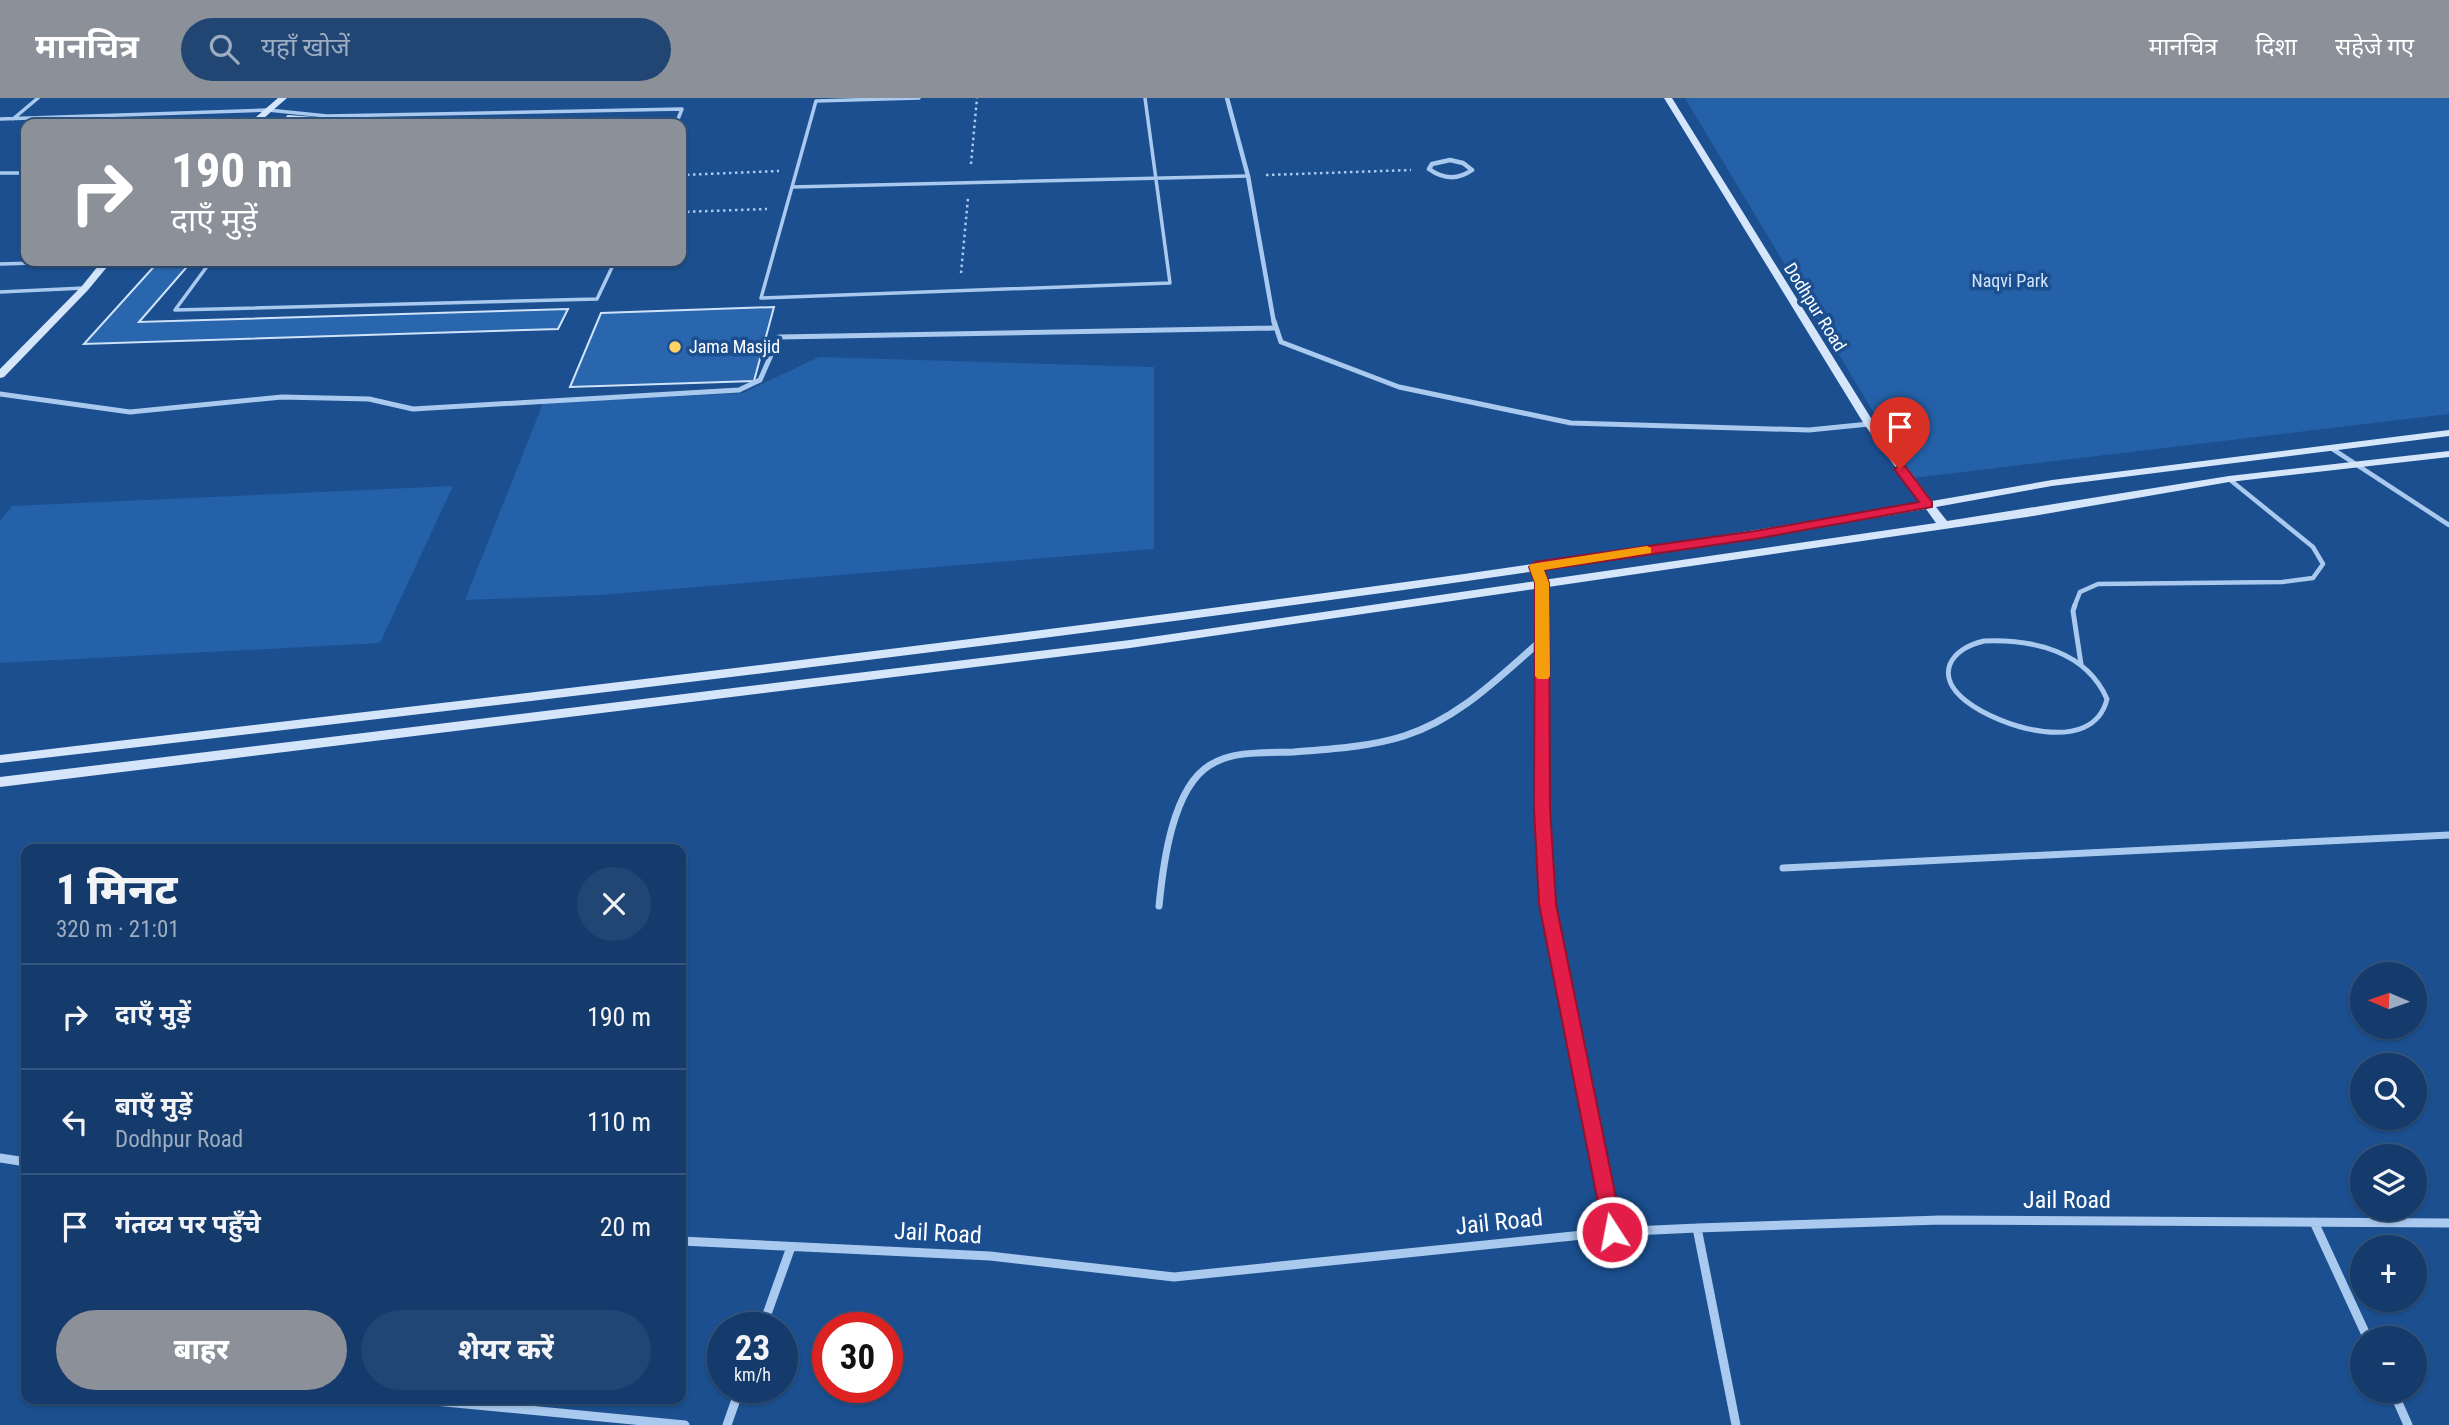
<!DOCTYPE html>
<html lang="hi">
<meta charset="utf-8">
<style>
body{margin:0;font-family:"Roboto Condensed","Noto Sans Devanagari",sans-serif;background:#214673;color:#f1f3f6;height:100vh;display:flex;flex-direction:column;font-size:26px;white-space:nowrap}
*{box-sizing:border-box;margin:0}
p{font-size:23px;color:#9dadc1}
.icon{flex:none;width:38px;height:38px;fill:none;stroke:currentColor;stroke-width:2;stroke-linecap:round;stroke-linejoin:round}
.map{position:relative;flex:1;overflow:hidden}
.details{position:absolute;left:21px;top:746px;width:665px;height:560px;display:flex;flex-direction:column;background:#143b6b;border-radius:14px;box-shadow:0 2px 5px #0004,0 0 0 2px #33557e}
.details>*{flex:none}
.banner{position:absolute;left:21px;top:21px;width:665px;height:147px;border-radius:14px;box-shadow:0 2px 5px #0004,0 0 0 2px #33557e;background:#8c9099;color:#fff;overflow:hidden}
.needle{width:46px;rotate:272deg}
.tools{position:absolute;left:2350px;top:864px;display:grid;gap:14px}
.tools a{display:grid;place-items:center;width:77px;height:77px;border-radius:50%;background:#143b6b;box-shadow:0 2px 5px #0004,0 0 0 2px #33557e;font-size:35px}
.speed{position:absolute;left:707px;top:1214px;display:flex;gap:14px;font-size:35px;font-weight:700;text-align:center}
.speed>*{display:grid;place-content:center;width:91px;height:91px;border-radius:50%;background:#143b6b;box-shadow:0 2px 5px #0004,0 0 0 2px #33557e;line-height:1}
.speed small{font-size:18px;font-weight:400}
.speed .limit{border:10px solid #d22;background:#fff;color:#111}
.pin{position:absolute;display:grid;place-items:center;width:60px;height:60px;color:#fff;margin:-72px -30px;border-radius:50% 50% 50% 0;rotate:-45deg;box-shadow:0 0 7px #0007}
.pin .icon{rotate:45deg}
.me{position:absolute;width:77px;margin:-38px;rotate:349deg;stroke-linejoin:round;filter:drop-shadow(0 0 5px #0008)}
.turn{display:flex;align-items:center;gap:24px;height:147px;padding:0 35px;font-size:32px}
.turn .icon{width:91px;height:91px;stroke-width:2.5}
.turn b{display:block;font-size:49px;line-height:60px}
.round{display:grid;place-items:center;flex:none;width:74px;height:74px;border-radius:37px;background:#214673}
.head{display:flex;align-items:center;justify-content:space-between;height:119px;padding:0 35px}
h1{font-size:42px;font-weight:800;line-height:52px}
.action{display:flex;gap:14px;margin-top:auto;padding:14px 35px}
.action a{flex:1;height:80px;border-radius:42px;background:#8c9099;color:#fff;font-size:28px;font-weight:800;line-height:80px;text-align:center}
.action a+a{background:#214673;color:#f1f3f6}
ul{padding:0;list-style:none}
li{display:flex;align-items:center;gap:21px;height:105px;padding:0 35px;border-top:2px solid #33557e}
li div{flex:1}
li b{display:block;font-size:26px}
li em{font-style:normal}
header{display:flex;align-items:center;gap:42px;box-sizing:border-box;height:98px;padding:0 35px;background:#8c9099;color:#fff}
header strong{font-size:33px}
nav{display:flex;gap:38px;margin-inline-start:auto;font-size:24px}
.search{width:490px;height:63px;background:#214673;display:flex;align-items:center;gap:18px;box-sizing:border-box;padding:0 24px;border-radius:38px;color:#9dadc1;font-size:26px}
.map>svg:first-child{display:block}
.green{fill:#2461a8}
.building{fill:#2a66ad;stroke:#cfe3fa;stroke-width:2}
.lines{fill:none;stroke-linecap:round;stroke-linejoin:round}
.path{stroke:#a9c9ee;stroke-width:2.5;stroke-dasharray:2.5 3.5;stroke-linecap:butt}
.lane-far2{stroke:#a9c9ee;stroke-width:3.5}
.lane-far1{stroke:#a9c9ee;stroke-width:4.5}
.lane{stroke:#a9c9ee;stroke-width:5}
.street-far3{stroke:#a9c9ee;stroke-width:4.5}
.street-far2{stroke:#a9c9ee;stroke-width:5}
.street-far1{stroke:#a9c9ee;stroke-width:7}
.street{stroke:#a9c9ee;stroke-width:9}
.secondary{fill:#d6e6fa;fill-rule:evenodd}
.route{fill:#e11d48;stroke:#92132f;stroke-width:2}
.slow{fill:#f59e0b}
.poi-dot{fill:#ffd166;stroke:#1b4f8f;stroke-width:2.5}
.labels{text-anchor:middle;stroke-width:7;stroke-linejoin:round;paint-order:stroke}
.far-park-label{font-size:18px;fill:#cfe3fa;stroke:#1b4f8f}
.far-street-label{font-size:18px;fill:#fff;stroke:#1b4f8f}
.far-poi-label{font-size:18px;fill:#fff;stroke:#1b4f8f;text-anchor:start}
.near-street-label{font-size:24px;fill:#fff;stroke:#1b4f8f}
</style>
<header>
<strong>मानचित्र</strong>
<div class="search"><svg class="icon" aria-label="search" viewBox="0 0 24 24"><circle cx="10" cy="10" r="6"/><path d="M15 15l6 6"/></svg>यहाँ खोजें</div>
<nav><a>मानचित्र</a><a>दिशा</a><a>सहेजे गए</a></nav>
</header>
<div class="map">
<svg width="2449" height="1327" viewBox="0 0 2449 1327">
<rect width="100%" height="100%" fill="#1b4f8f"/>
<path class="green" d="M1685 0H2449V316L1913 380Z
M819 259 1154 269V451L600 497 465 502 543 305 743 295Z
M453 388 380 545 0 565V423L12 408Z"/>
<path class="building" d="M288 18 315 20 310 26H281Z
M159 163H192L139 224 568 211 558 231 84 246Z
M774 209 754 283 570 289 601 215Z"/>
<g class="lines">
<path class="path" d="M971 66 977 0
M681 77 779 73
M1266 77 1411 72
M681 114 767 111
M961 175 968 100"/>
<path class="lane-far2" d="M919 0 816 3 761 200 1170 185 1145 0
M0 21 268 12 327 18
M13 21 38 0
M320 26 327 18 682 11 676 26
M0 75H26
M792 89 1248 78
M211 163 175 212 597 201 615 163
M0 166 107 163
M0 194 84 190"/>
<path class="lane-far1" d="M2331 350 2449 427
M2074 509 2080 494 2098 486 2282 484 2313 480 2323 466 2313 449 2229 381"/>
<path class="lane" d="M2075 507 2073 513 2081 566
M1984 543C2033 541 2086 553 2107 601 2093 659 1999 629 1966 603 1934 578 1949 551 1984 543Z"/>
<path class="street-far3" d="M1227 0 1248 78 1274 225
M1450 62 1463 65 1472 72C1458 82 1443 81 1429 71L1432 66Z"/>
<path class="street-far2" d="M1274 223 1281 244 1399 289 1571 325 1809 332 1869 326
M0 296 130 314 282 299 369 301 413 311 739 292 760 282 779 239 1275 230
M1536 469 1542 485V509"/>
<path class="street-far1" d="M1542 507V710L1548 806 1560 870
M1783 770 2449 737
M1159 808C1163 767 1172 690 1210 667 1234 652 1267 655 1294 654 1331 651 1369 649 1404 638 1460 620 1500 578 1543 541"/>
<path class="street" d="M1560 868 1612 1134
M0 1060 26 1064
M2314 1124 2368 1241
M1697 1130 1736 1327
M681 1143 990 1158 1174 1179 1612 1134 1697 1130 1940 1122 2449 1125
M762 1230 791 1149
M2393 1293 2408 1327
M403 1300 685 1327
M727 1327 740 1290"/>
<path class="secondary" d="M278 0H287L257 26H248Z
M1664 0H1672L1874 325 1932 403 2052 382 2449 332V338L2052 388 1936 409 1947 423 2229 378 2449 353V359L2229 384 2027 419 1130 550 0 689V679L1130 542 1936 425 1926 411C1679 454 1431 489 1182 522 789 574 394 619 0 665V657C397 610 793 565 1189 513 1434 481 1678 447 1921 404L1864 326Z
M102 163H112L88 192 4 279 0 280V271L82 188Z"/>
</g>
<path class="route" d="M1900 367 1905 368 1932 404V409L1755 441 1544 472 1549 485 1550 710 1556 806 1623 1134 1620 1140 1612 1143 1605 1140 1539 806 1534 710 1535 485 1529 469 1535 464 1755 433 1919 404 1894 371Z"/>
<path class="slow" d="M1647 448 1651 450V455L1544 472 1549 485 1550 578 1548 581H1538L1535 578V485L1529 469 1531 466Z"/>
<circle class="poi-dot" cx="675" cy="249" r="7"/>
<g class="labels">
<g class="far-park-label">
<text x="2010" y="189">Naqvi Park</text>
</g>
<g class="far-street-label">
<text transform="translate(1815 209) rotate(58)" y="6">Dodhpur Road</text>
</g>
<g class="far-poi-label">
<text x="689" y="255">Jama Masjid</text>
</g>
<g class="near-street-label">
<text x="2067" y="1110">Jail Road</text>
<text transform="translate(1499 1124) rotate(-6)" y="8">Jail Road</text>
<text transform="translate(938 1135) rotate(3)" y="8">Jail Road</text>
</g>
</g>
</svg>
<div class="tools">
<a><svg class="needle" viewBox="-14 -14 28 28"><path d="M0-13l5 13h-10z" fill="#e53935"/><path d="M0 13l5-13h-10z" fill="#9dadc1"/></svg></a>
<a><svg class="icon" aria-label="search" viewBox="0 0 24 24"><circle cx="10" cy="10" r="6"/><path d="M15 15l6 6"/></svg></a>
<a><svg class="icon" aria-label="layers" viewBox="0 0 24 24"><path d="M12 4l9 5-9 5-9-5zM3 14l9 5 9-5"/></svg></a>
<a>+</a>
<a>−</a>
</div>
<div class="speed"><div>23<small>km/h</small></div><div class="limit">30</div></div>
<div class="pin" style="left:1900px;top:371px;background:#d93025"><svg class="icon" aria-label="arrive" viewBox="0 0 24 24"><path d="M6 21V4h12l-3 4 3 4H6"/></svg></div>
<svg class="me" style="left:1612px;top:1134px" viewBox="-20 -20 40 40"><circle r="17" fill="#e11d48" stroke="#fff" stroke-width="3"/><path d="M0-11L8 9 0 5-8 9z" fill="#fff"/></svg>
<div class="banner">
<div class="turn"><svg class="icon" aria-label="right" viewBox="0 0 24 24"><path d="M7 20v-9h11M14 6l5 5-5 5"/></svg><div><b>190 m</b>दाएँ मुड़ें</div></div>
</div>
<section class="details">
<div class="head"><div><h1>1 मिनट</h1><p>320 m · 21:01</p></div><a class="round"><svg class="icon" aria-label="close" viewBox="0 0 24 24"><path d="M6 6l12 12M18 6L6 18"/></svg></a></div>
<ul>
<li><svg class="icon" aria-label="right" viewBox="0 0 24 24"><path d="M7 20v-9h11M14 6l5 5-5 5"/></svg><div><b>दाएँ मुड़ें</b></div><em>190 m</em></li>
<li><svg class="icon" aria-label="left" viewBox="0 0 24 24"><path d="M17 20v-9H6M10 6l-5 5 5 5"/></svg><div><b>बाएँ मुड़ें</b><p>Dodhpur Road</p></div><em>110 m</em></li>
<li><svg class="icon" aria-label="arrive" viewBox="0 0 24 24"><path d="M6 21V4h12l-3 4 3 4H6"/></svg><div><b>गंतव्य पर पहुँचे</b></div><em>20 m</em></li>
</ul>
<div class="action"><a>बाहर</a><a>शेयर करें</a></div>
</section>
</div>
